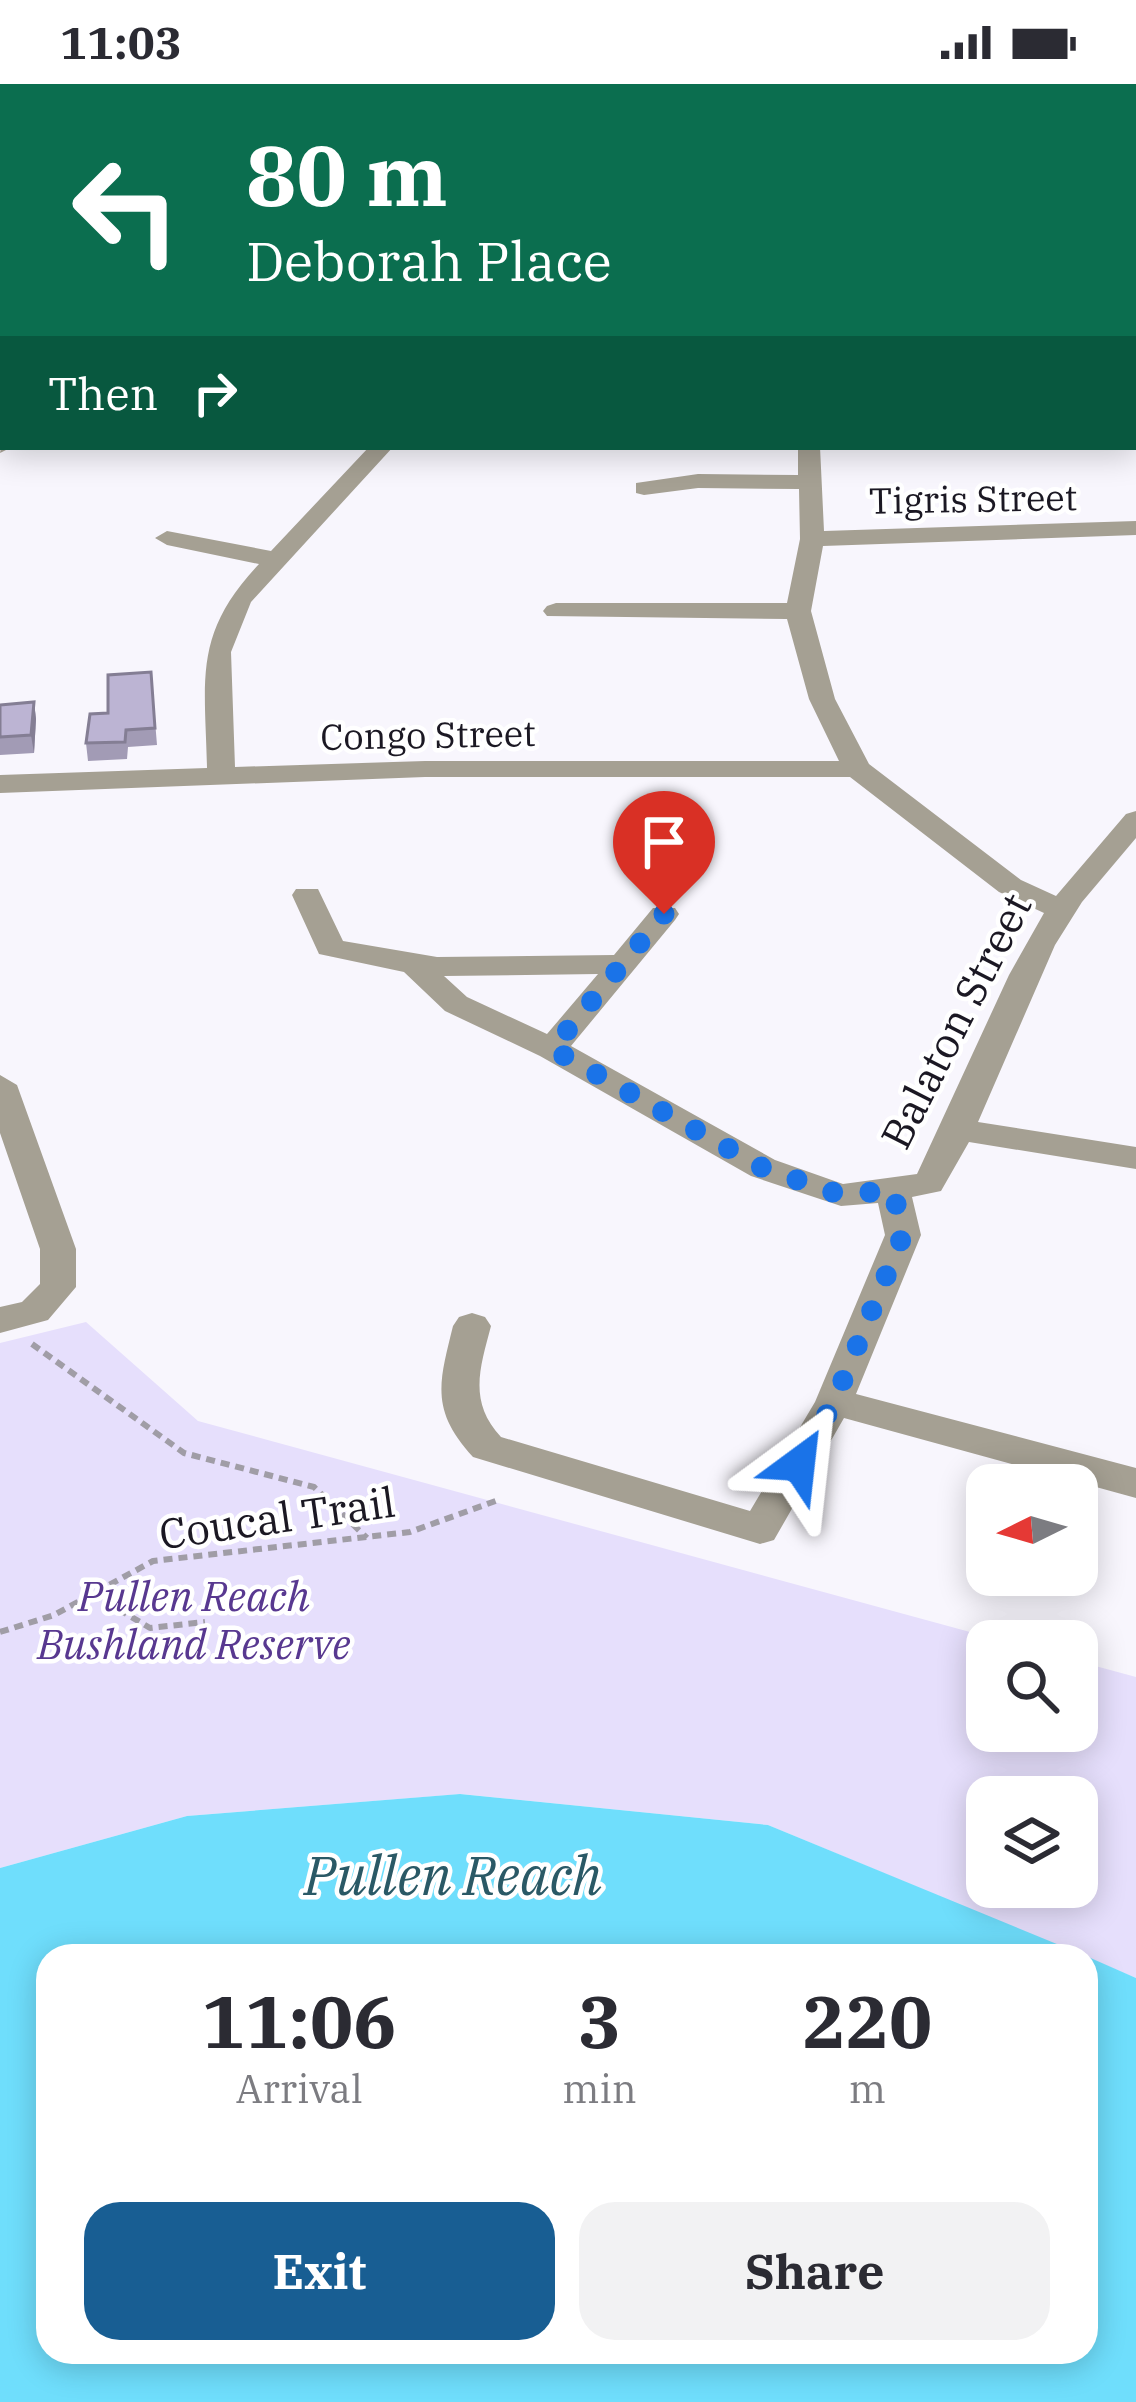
<!DOCTYPE html>
<style>
body{margin:0;font-family:"IBM Plex Serif",serif;background:#f2f2f3;color:#2b2b33;height:100vh;display:flex;flex-direction:column;font-size:45px;white-space:nowrap}
*{box-sizing:border-box;margin:0}
p{font-size:39px;color:#7c7c81}
.icon{flex:none;width:66px;height:66px;fill:none;stroke:currentColor;stroke-width:2;stroke-linecap:round;stroke-linejoin:round}
.map{position:relative;flex:1;overflow:hidden}
.side{position:absolute;left:36px;top:1860px;width:1062px;height:420px;display:flex;flex-direction:column;background:#fff;border-radius:36px;box-shadow:0 6px 30px #0003}
.side>*{flex:none}
.banner{position:absolute;left:0px;top:0px;width:1137px;height:366px;box-shadow:0 6px 30px #0003;background:#0b6e4f;color:#fff;overflow:hidden}
.needle{width:78px;rotate:265deg}
.buttons{position:absolute;left:966px;top:1380px;display:grid;gap:24px}
.buttons a{display:grid;place-items:center;width:132px;height:132px;border-radius:24px;background:#fff;box-shadow:0 6px 30px #0003;font-size:60px}
.pin{position:absolute;display:grid;place-items:center;width:102px;height:102px;color:#fff;margin:-123px -51px;border-radius:50% 50% 50% 0;rotate:-45deg;box-shadow:0 0 12px #0007}
.pin .icon{rotate:45deg}
.me{position:absolute;width:132px;margin:-66px;rotate:30deg;stroke-linejoin:round;filter:drop-shadow(0 0 9px #0008)}
.turn{display:flex;align-items:center;gap:42px;height:252px;padding:0 48px;font-size:54px}
.turn .icon{width:156px;height:156px;stroke-width:2.5}
.turn b{display:block;font-size:84px;line-height:102px}
.then{display:flex;align-items:center;height:114px;padding:0 48px;background:#0003;gap:24px;font-size:45px}
.eta{display:flex;justify-content:space-evenly;align-items:center;height:204px;text-align:center}
.eta b{font-size:72px;font-weight:700;line-height:84px}
.cta{display:flex;gap:24px;margin-top:auto;padding:24px 48px}
.cta a{flex:1;height:138px;border-radius:36px;background:#185e93;color:#fff;font-size:48px;font-weight:700;line-height:138px;text-align:center}
.cta a+a{background:#f2f2f3;color:#2b2b33}
.status{display:flex;justify-content:space-between;align-items:center;height:84px;padding:0 60px;background:#fff;direction:ltr}
.status svg{height:33px;fill:currentColor}
.map>svg:first-child{display:block}
.green{fill:#e6dffc;fill-rule:evenodd}
.water{fill:#6fdefc}
.lines{fill:none;stroke-linecap:round;stroke-linejoin:round}
.path{stroke:#a09da6;stroke-width:6;stroke-dasharray:9 6;stroke-linecap:butt}
.minor{fill:#a5a093;fill-rule:evenodd}
.wall{fill:#a29bb5}
.shaded-wall{fill:#847e94}
.building{fill:#bcb4d3;stroke:#847e94;stroke-width:3}
.route{stroke:#1a73e8;stroke-width:21;stroke-dasharray:0 37.8}
.labels{text-anchor:middle;stroke-width:9;stroke-linejoin:round;paint-order:stroke}
.far-street-label{font-size:36px;fill:#1b1823;stroke:#fff}
.street-label{font-size:42px;fill:#1b1823;stroke:#fff}
.park-label{font-size:42px;font-style:italic;fill:#583890;stroke:#fff}
.near-water-label{font-size:54px;font-style:italic;fill:#2a5966;stroke:#fff}
</style>
<div class="status"><b>11:03</b><svg viewBox="0 0 49 12"><path d="M0 12V9h3v3zM5 12V6h3v6zM10 12V3h3v9zM15 12V0h3v12zM26 1h20v11H26zM47 4h2v5h-2z"/></svg></div>
<div class="map">
<svg width="1136" height="2318" viewBox="0 0 1136 2318">
<rect width="100%" height="100%" fill="#f8f6fd"/>
<path class="green" d="M86 1238 198 1337 1003 1557H987V1647H1077V1577L1136 1593V1894L768 1741 461 1710 187 1732 0 1784V1259ZM987 1713H1077V1803H987Z"/>
<path class="water" d="M460 1710 768 1741 1086 1872H48V2268H1086V1872L1136 1894V2318H0V1784L187 1732Z"/>
<g class="lines">
<path class="path" d="M32 1260 184 1369 314 1403 367 1454
M93 1510 150 1544 205 1538
M0 1548 54 1531 153 1477 410 1448 501 1415"/>
<path class="minor" d="M602 0H618V3H602Z
M1024 0H1040L1041 3H1025Z
M3 7V17L0 18V8Z
M1134 105H1136V117H1134Z
M3 172V184L0 185V173Z
M1134 250H1136V262H1134Z
M1136 295V309L1134 310V296Z
M3 353V363H12L0 369Z
M369 363H393L251 518 231 568 235 683 425 677H839L809 615 787 535 547 532 543 527 547 522 556 519H787L800 455 799 405 698 404 644 411 636 409V399L698 390 798 391V363H820L824 447 1136 437V451L823 462 811 527 835 615 869 680 1021 796 1056 812 1126 730 1136 727V754L1082 818 1055 861 978 1038 1136 1063V1085L969 1058 941 1107 912 1113 921 1151 856 1310 1136 1384V1414L844 1334 774 1456 760 1460 473 1373C430 1326 439 1299 453 1242L459 1233 472 1229 485 1233 491 1242C480 1284 468 1318 501 1353L750 1427 815 1318 885 1151 878 1119 841 1122 751 1092 540 972 445 927 404 888 319 870 292 811 296 805H318L343 857 437 873 614 871 653 824H675L679 830 675 836 571 962 775 1076 843 1100 917 1090 1009 891 1044 829 999 808 850 693H425L0 709V691L207 684C205 594 193 550 259 480L167 461 155 454 167 447 271 467ZM598 890 547 950 467 913 444 892Z
M0 991 17 1001 76 1165V1203L48 1236 0 1249V1223L22 1218 40 1200V1165L0 1049Z"/>
</g>
<path class="wall" d="M151 588 157 661 128 663 127 675 88 677 86 659 108 629Z
M34 618 36 635 34 669 0 671V621Z"/>
<path class="shaded-wall" d="M34 618 36 635 34 669 31 651Z"/>
<path class="building" d="M151 588 155 644 126 646 125 658 86 659 90 630 108 629V591Z
M34 618 31 651 0 653V621Z"/>
<g class="lines">
<path class="route" d="M664 830 552 965 763 1084 841 1111 893 1106 903 1151 834 1318 799 1380"/>
</g>
<g class="labels">
<g class="far-street-label">
<text transform="translate(973 415) rotate(-1)" y="13">Tigris Street</text>
<text transform="translate(428 651) rotate(-1)" y="13">Congo Street</text>
</g>
<g class="street-label">
<text transform="translate(956 937) rotate(-63)" y="15">Balaton Street</text>
<text transform="translate(277 1434) rotate(-8)" y="15">Coucal Trail</text>
</g>
<g class="park-label">
<text x="194" y="1527">Pullen Reach<tspan x="194" dy="48">Bushland Reserve</tspan></text>
</g>
<g class="near-water-label">
<text x="453" y="1811">Pullen Reach</text>
</g>
</g>
</svg>
<div class="buttons">
<a><svg class="needle" viewBox="-14 -14 28 28"><path d="M0-13l5 13h-10z" fill="#e53935"/><path d="M0 13l5-13h-10z" fill="#7c7c81"/></svg></a>
<a><svg class="icon" aria-label="search" viewBox="0 0 24 24"><circle cx="10" cy="10" r="6"/><path d="M15 15l6 6"/></svg></a>
<a><svg class="icon" aria-label="layers" viewBox="0 0 24 24"><path d="M12 4l9 5-9 5-9-5zM3 14l9 5 9-5"/></svg></a>
</div>
<div class="pin" style="left:664px;top:830px;background:#d93025"><svg class="icon" aria-label="arrive" viewBox="0 0 24 24"><path d="M6 21V4h12l-3 4 3 4H6"/></svg></div>
<svg class="me" style="left:799px;top:1380px" viewBox="-20 -20 40 40"><path d="M0-17L14 15 0 8-14 15z" fill="#1a73e8" stroke="#fff" stroke-width="4"/></svg>
<div class="banner">
<div class="turn"><svg class="icon" aria-label="left" viewBox="0 0 24 24"><path d="M17 20v-9H6M10 6l-5 5 5 5"/></svg><div><b>80 m</b>Deborah Place</div></div>
<div class="then">Then<svg class="icon" aria-label="right" viewBox="0 0 24 24"><path d="M7 20v-9h11M14 6l5 5-5 5"/></svg></div>
</div>
<section class="side">
<div class="eta">
<div><b>11:06</b><p>Arrival</p></div>
<div><b>3</b><p>min</p></div>
<div><b>220</b><p>m</p></div>
</div>
<div class="cta"><a>Exit</a><a>Share</a></div>
</section>
</div>
